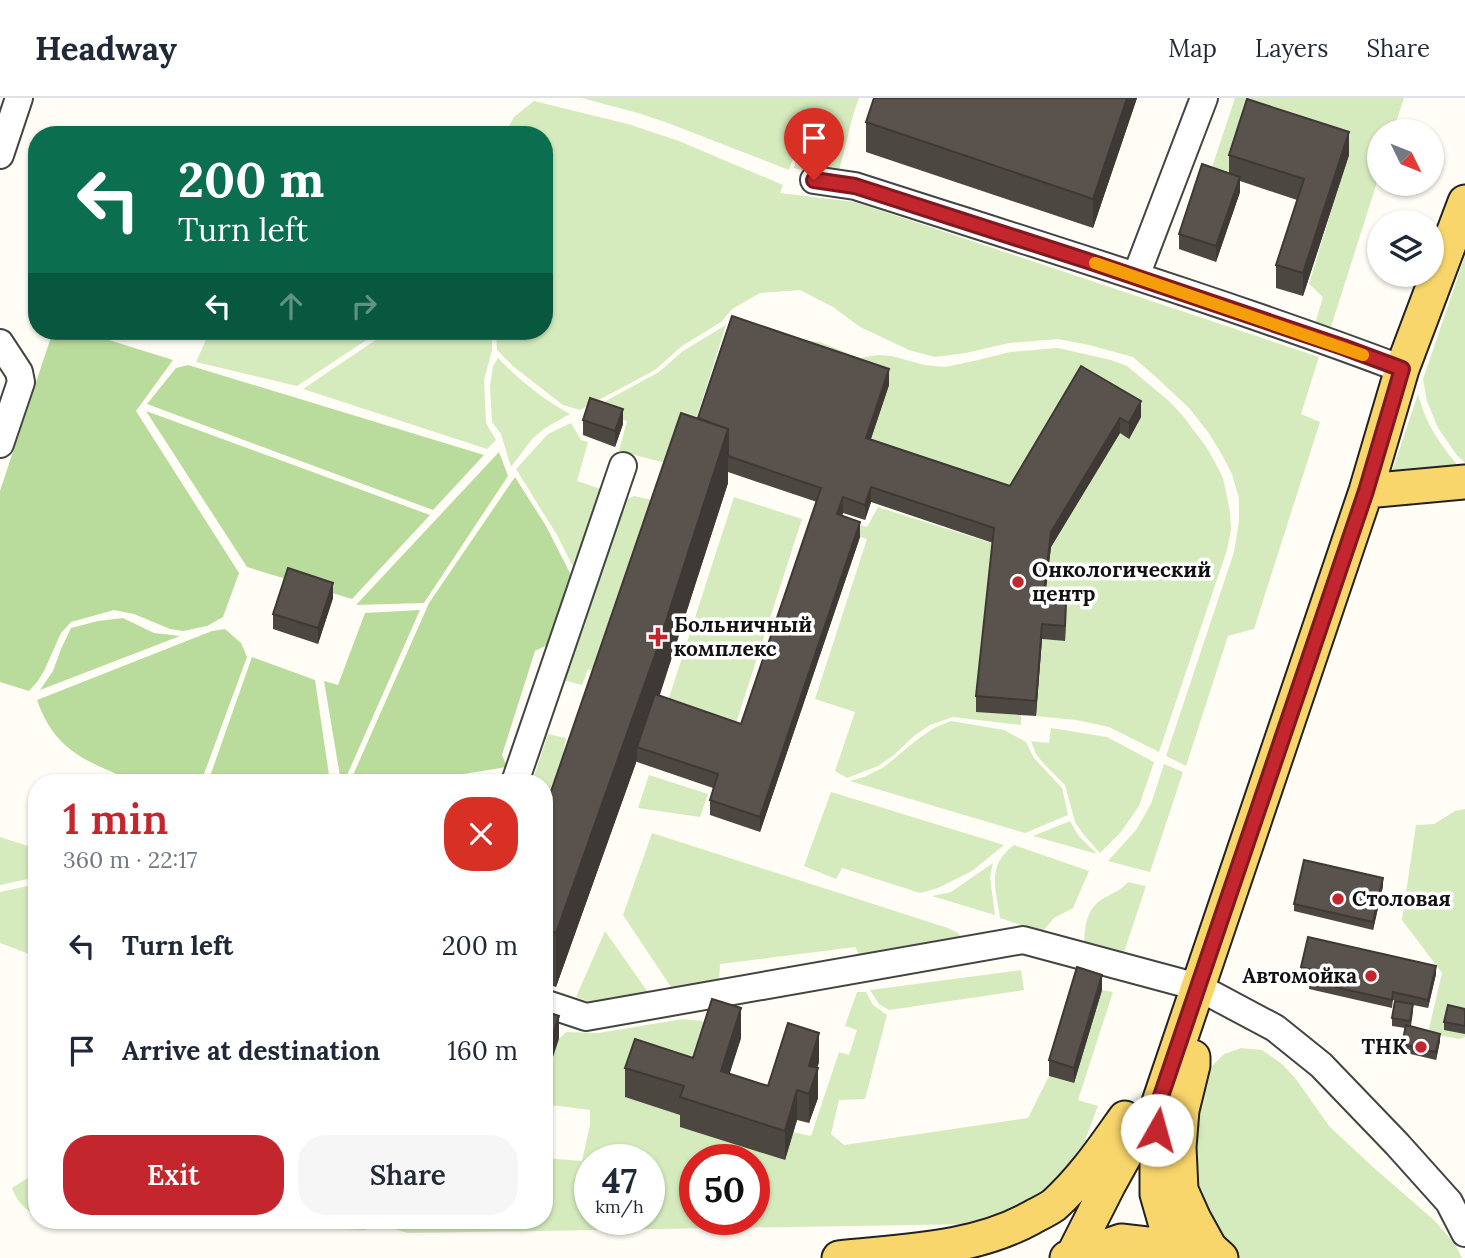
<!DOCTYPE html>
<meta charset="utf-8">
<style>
body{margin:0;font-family:Lora,serif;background:#f6f6f7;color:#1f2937;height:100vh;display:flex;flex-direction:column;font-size:26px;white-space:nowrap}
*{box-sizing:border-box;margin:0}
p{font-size:23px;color:#747a83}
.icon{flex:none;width:38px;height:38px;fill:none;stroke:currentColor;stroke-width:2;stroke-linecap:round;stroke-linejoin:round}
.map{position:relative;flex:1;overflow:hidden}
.sheet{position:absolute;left:28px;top:676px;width:525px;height:455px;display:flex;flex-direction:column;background:#fff;border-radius:28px;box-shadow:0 2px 5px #0004}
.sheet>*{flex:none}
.guide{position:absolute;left:28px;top:28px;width:525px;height:214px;border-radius:28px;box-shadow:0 2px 5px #0004;background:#0b6e4f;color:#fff;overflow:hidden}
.needle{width:46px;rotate:133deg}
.fabs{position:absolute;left:1367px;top:21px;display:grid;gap:14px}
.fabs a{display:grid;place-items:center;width:77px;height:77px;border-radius:50%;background:#fff;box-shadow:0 2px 5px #0004;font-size:35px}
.speed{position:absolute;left:574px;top:1046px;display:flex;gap:14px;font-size:35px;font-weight:700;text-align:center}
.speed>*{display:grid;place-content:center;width:91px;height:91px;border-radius:50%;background:#fff;box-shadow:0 2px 5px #0004;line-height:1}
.speed small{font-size:18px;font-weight:400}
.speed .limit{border:10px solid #d22;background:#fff;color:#111}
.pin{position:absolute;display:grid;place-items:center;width:60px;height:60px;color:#fff;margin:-72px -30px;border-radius:50% 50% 50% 0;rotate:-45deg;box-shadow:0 0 7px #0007}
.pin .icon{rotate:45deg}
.me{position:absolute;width:77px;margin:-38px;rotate:7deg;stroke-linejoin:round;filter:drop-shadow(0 0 5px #0008)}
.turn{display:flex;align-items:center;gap:24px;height:147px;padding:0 35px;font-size:32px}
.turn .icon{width:91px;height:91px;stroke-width:2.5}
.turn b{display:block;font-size:49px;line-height:60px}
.lanes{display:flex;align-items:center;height:66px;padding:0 35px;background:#0003;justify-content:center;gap:35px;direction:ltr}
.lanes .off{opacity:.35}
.round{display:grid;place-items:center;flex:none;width:74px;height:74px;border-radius:28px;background:#f6f6f7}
.headline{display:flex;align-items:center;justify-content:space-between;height:119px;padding:0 35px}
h1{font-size:42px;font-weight:600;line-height:52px;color:#c4262e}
.action{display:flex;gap:14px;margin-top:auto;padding:14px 35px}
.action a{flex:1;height:80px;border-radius:28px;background:#c4262e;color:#fff;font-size:28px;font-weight:600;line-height:80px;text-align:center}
.action a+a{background:#f6f6f7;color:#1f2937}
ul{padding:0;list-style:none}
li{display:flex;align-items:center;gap:21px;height:105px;padding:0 35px}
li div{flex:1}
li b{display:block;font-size:26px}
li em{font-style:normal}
header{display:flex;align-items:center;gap:42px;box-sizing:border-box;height:98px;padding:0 35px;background:#fff;border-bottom:2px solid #e0e1e3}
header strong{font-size:33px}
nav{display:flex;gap:38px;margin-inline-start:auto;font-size:24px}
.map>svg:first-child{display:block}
.green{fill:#d5ebbd;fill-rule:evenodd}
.forest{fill:#b9dc9c}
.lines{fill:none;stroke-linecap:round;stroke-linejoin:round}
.minor-casing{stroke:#444;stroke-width:30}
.major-casing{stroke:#222;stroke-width:37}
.minor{stroke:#fff;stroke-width:26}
.major{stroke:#f9d66b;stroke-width:33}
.wall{fill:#4d4742;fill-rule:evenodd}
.shaded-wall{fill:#3f3936}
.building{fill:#5a524d;stroke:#3f3936;stroke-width:2}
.route-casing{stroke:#7f191e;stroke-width:18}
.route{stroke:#c4262e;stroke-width:12}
.slow{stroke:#f59e0b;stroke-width:12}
.poi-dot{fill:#c4262e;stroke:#fff;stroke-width:2.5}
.labels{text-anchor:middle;stroke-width:7;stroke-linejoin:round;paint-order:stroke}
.poi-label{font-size:21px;font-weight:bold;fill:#111;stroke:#fff;text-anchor:start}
</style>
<header>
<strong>Headway</strong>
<nav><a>Map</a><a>Layers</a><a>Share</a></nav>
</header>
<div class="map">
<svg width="1465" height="1160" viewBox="0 0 1465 1160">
<rect width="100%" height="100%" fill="#fffdf5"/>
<path class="green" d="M582 0H859L853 17 837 81 794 70 801 37 789 72 668 25 638 15Z
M1235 0H1404L1393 33H1379V78L1330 232 1315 226 1323 199 1309 186 1348 57 1247 24 1226 89 1208 81Z
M534 3 628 26 679 43 783 87 780 95 855 104 1319 259 1301 316 1320 324 1254 531 1228 538 1186 668 1166 658 1234 454 1239 423V401L1232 376 1221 355 1208 334 1189 310 1157 280 1133 259 1089 247 1058 241 1009 245 966 255 935 259 909 252 860 229 833 209 800 192 760 195 732 211 721 224 682 248 655 272 580 312 563 307 514 269 497 252 496 233H544V37H504L514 19Z
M1465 158V365L1456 356 1438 330 1427 303 1423 281Z
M726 227 681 369 619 353 627 323 591 311 659 274 683 253Z
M210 233H380L297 288 196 264Z
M389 233H492V252L484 282 486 325 496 342 487 351 303 291Z
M732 234 820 244 860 260 878 257 892 258 924 267 945 269 978 262 1010 254 1058 250 1111 262 1127 268 1169 303 1183 318 1207 350 1216 366 1223 380 1230 414 1231 431 1227 452 1159 654 1109 629 1076 622 1036 618 1042 541 1065 543 1066 521 1043 519 1051 449 1120 335 1129 340 1141 318 1010 404 866 355 889 287Z
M498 260C518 281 544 302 570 316L545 330 532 341 511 369 501 336 492 324 490 288 493 268Z
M1418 296C1426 327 1440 346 1460 370L1388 385Z
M571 325 581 342 588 344 577 383 604 392 576 475 557 437 516 371 548 336Z
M634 398 661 404 605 575 588 571 582 587 563 582 626 402Z
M734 399 802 421 736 625 668 603Z
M878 409 994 446 976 613 1021 617V627L953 619 930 627 915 637 894 657 878 668 847 680 835 673 855 614 815 601 867 441 844 434 848 423 867 429Z
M951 623 1004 632 1026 644 1034 660 1062 690 1068 717 1025 735 850 683 864 679 884 669 918 641 934 630Z
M1051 630 1107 639 1154 664 1139 708 1121 734 1100 755 1084 737 1075 724 1065 687 1044 666 1036 656 1031 643 1049 645Z
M548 636 566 640 563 657 573 660 544 753V684H532Z
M1164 666 1183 674 1150 774 1108 763 1136 732 1151 706Z
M649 677 708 696 700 719 638 710Z
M831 694 1004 747 972 773 938 790 920 795 842 770 836 781 804 768Z
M1465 711V939L1459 941 1428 935 1442 875 1402 822 1416 727 1434 726 1455 713Z
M1070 723 1078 737 1097 756 1033 738Z
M652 735 948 830 958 835 963 841 868 871 855 849 720 866 719 885 673 892 623 817Z
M0 739 37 751V779L0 787Z
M1014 747 1089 773 1073 810 1054 820 1042 834 1000 820C996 790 986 768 1014 747Z
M993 765 990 779 995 817 932 798 951 794Z
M1128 784 1146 788 1121 863 1084 846C1085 828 1086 810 1104 800 1113 795 1121 792 1128 784Z
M37 786V859L0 845V794Z
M605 833 652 900 601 908 576 899Z
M1021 872 1024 892 889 912 879 906 870 892Z
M1102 892 1113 894 1078 1002 1098 1008 1084 1045 1062 1075 1040 1099 1006 1115 975 1126 407 1135 392 1130 394 1122H544V1060L582 1063 590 1027V1012L551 1007 544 1026V986L559 941 566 934 598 935 683 921 702 923 712 931 693 990 626 999 684 1018 784 1062 793 1034 811 1038 839 954 849 957 857 932 845 928 857 894H866L873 907 887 917 865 1001 839 1002 831 1036 844 1047 1028 1020 1049 978 1073 985ZM590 1062H649V1122H590ZM695 1062H754V1122H695Z
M1241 950 1262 952 1282 966 1296 981 1329 1028 1374 1070 1434 1122 1455 1146 1462 1160H1238L1213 1136 1191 1082 1199 994 1211 969 1224 956Z
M37 1074V1116C24 1113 16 1101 12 1090Z
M126 1122H370L366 1132Z"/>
<path class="forest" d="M53 233H80L173 262 136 313 239 475 223 519 207 528 183 533 170 531 134 516 114 512 71 524 61 535 44 573 37 584 29 593 0 584V393Z
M188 267 484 357 433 412 147 306 176 270Z
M146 313 430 417 352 501 247 469Z
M499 354 508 378 424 505 356 507Z
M515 379 546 428 574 483 553 544 535 553 502 657 507 669 413 684H350L429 505Z
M420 512 344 684H341L324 583 338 587 365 515Z
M123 520 154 535 180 538 40 592 53 573 61 551 71 530 98 523Z
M225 531 241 545 247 559 201 684C182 684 162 686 142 684 132 683 121 678 112 674 73 658 51 642 37 602L212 533Z
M252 559 315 582 330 684H208Z"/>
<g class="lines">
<g class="minor-casing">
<path id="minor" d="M0 57 19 0
M814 82 855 88C1038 147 1222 203 1402 271
M1136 178 1204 0
M0 245 19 274 21 284 0 346
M515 684 623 368
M544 905 586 919 1023 842 1198 889 1275 930 1321 967 1397 1046 1449 1104 1465 1135"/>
</g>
<g class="major-casing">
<path id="major" d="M1366 393 1465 384
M1193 959V967L1182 1012 1179 1049 1181 1092 1194 1121 1210 1150 1221 1160
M1157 1027V1096L1169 1138 1182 1160
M839 1160C903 1153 973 1152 1031 1120 1038 1116 1047 1112 1054 1107 1082 1082 1103 1051 1125 1020
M1067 1160 1072 1159 1109 1086 1130 1048 1157 1010 1366 393 1402 271 1465 104
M1072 1160 1121 1143 1147 1146 1174 1160"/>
</g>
<use href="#minor" class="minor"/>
<use href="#major" class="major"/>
</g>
<path class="wall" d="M874 0H1137L1093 130 866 54V24Z
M1229 57H1349L1303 198 1276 190V167L1297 102 1240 83V94L1216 164 1179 151V136L1229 75Z
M1081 268 1141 319 1129 341 1120 335 1051 449 1044 503 1066 521 1065 543 1042 541 1036 618 976 614V598L993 445 871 404 865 422 843 415 842 417 860 439 760 734 710 717V702L713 690 637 664V662L556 889 544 885V714L698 320 889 287 871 341 1010 388ZM728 374 817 404 741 626 659 598 728 385Z
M583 322 623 326 615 349 583 337Z
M333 500 318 546 273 531V516Z
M1383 788 1373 832 1294 813V806Z
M1301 869 1436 876 1428 910 1413 907V914L1411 928 1440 943 1436 962 1402 954V946L1405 930 1392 928V920L1402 904 1393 902 1392 910 1309 891 1310 879 1301 877Z
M1102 892 1074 985 1049 978V962Z
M1465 911V936L1444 932V924Z
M741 940 729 976 768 988 819 964 817 970 818 1000 809 1025 797 1022 785 1062 680 1029V1017L625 999V970L693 960Z"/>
<path class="shaded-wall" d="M1127 0H1137L1093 130V101Z
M1349 34V57L1303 198V175Z
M1240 79V94L1216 164V148Z
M889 271V287L866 355V340Z
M1141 303V319L1129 341V325Z
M623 311V326L615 349V333Z
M1120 320V335L1051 449 1043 519V503L1051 434Z
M728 331V385L655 612 637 649V662L556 889V835Z
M871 389V404L865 422V407Z
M843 399V415L837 431V416Z
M860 424V439L760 734V719Z
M333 485V500L318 546V530Z
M1066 505V521L1065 543V528Z
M1042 526V541L1036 618V603Z
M1383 780V788L1373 832V824Z
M1436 868V876L1428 910V902Z
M1102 877V892L1074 985V970Z
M741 910V940L721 1003V973Z
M559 918V941L544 986V963Z
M819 935V964L809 997V968Z
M1440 936V943L1436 962V954Z
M818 970V1000L809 1025V996Z
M797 992V1022L785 1062V1033Z"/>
<path class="building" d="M874 0H1127L1093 101 866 24Z
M1247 1 1349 34 1303 175 1276 167 1304 81 1229 57Z
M1202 66 1240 79 1216 148 1179 136Z
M732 218 889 271 866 340 1010 388 1081 268 1141 303 1129 325 1120 320 1051 434 1043 503 1066 505 1065 528 1042 526 1036 603 976 598 994 430 871 389 865 407 843 399 837 416 860 424 760 719 710 702 718 676 637 649 655 596 741 626 821 390 728 358V331L698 320Z
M590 300 623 311 615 333 583 322Z
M681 315 728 331 655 557 556 835 544 831V714Z
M288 470 333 485 318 530 273 516Z
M1304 762 1383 780 1373 824 1294 806Z
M1308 839 1436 868 1428 902 1393 894 1392 902 1309 883 1312 872 1301 869Z
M1077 869 1102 877 1074 970 1049 962Z
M712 901 741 910 721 973 768 988 788 925 819 935 809 968 818 970 809 996 797 992 785 1033 680 999 684 988 625 970 635 941 693 960Z
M1395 903 1413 906 1410 923 1392 920Z
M1448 907 1465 911V928L1444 924Z
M544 913 559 918 544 963Z
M1406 927 1440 936 1436 954 1402 946Z"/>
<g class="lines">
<g class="route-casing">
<path id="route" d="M814 82 855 88 1085 162 1343 249 1402 271 1366 393 1157 1010V1032"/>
</g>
<use href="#route" class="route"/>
<path class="slow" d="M1095 165 1363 257"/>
</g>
<g class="poi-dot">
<circle cx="1018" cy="484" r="7"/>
<path d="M654.5 528.5h7v7h7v7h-7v7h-7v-7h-7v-7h7z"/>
<circle cx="1338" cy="801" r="7"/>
<circle cx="1371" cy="878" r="7"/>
<circle cx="1421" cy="949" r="7"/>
</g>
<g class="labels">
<g class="poi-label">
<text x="1032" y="479">Онкологический<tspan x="1032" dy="24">центр</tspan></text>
<text x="674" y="534">Больничный<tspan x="674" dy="24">комплекс</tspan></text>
<text x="1352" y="808">Столовая</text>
<text x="1357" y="885" text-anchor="end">Автомойка</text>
<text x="1407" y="956" text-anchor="end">ТНК</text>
</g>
</g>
</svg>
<div class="fabs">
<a><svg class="needle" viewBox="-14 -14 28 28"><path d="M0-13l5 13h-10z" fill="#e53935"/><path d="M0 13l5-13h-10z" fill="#747a83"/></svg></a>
<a><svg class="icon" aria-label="layers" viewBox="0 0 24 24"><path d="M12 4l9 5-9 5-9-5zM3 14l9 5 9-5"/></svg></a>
</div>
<div class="speed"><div>47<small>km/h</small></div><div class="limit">50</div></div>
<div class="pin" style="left:814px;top:82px;background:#d93025"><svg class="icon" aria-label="arrive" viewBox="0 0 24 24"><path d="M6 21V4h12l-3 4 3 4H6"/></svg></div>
<svg class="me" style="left:1157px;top:1032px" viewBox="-20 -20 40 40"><circle r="19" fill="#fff"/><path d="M0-13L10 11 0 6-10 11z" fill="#c4262e"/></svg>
<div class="guide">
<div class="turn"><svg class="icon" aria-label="left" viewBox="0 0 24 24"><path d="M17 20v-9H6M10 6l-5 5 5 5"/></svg><div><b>200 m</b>Turn left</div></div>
<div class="lanes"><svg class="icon" aria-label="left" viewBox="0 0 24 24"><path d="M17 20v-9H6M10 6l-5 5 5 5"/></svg><svg class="icon off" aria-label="ahead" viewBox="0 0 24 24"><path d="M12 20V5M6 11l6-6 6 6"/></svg><svg class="icon off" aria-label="right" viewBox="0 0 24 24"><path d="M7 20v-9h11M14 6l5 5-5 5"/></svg></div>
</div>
<section class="sheet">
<div class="headline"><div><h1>1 min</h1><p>360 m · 22:17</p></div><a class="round" style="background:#d93025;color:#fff"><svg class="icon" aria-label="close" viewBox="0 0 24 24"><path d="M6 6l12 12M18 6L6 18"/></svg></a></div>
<ul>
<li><svg class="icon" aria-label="left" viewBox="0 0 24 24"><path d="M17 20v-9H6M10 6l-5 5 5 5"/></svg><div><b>Turn left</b></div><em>200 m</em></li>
<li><svg class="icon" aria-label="arrive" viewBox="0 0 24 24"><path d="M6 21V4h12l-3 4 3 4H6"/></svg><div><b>Arrive at destination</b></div><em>160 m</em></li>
</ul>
<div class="action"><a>Exit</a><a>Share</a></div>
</section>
</div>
